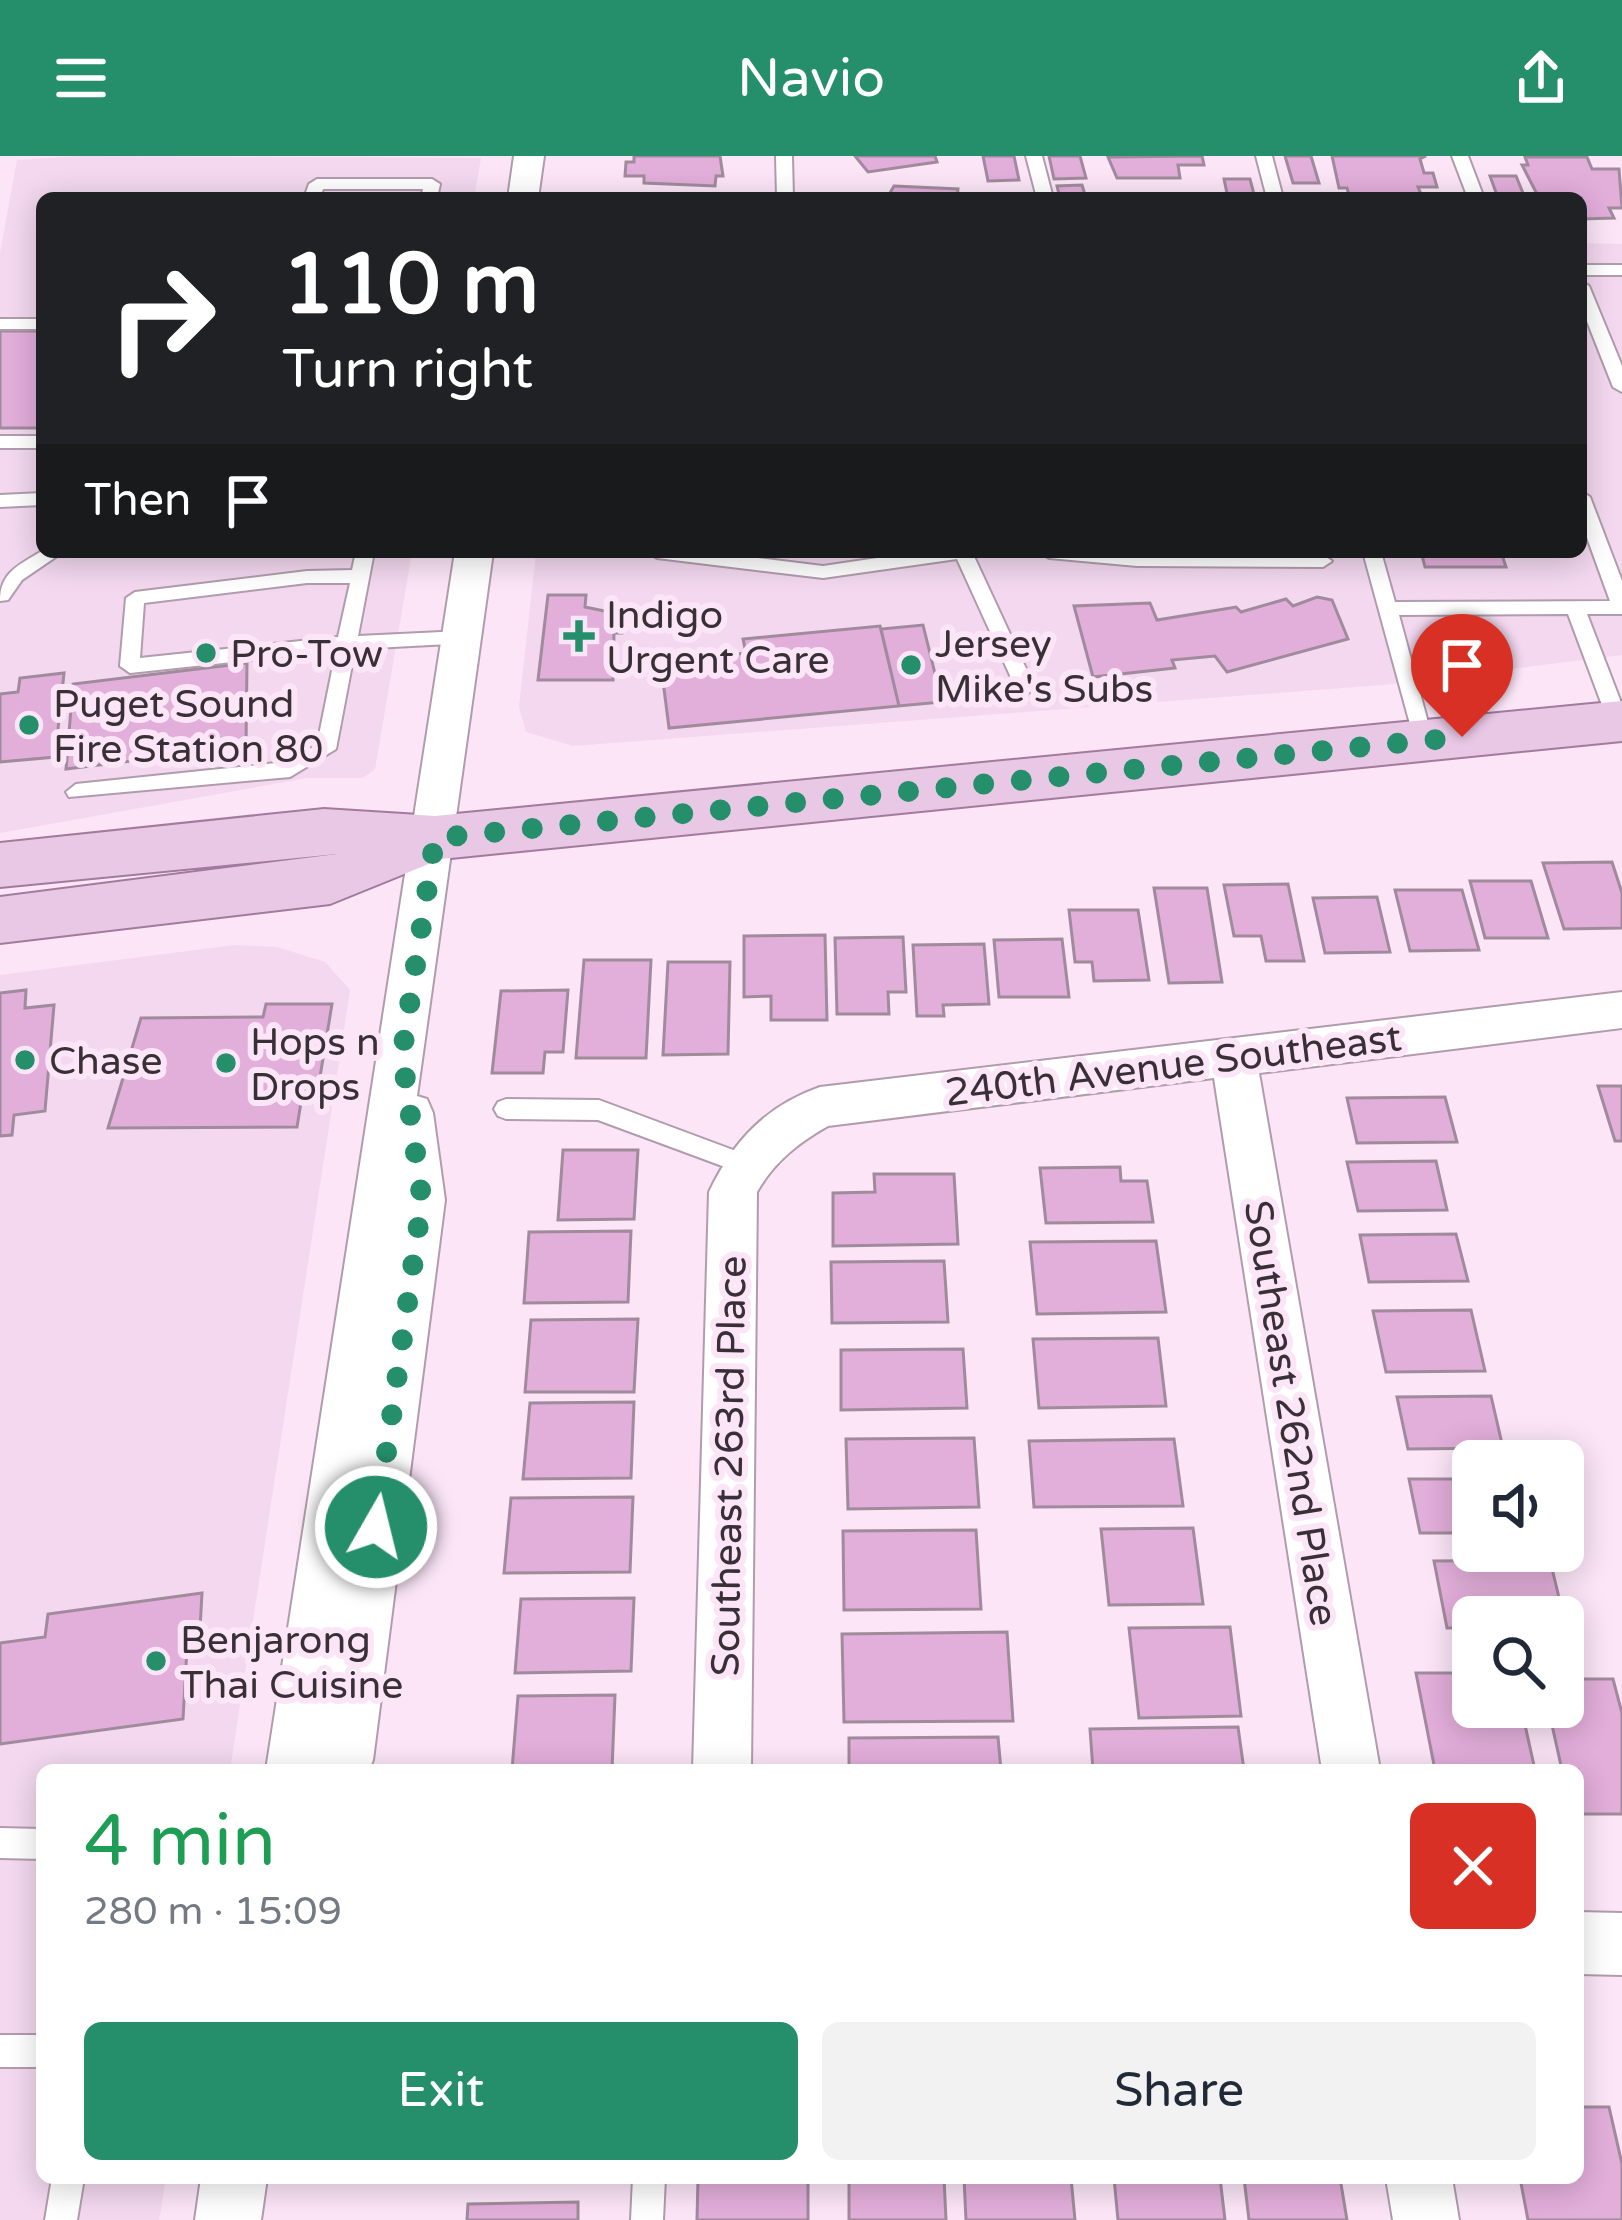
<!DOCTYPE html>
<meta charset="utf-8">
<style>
body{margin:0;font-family:"Varela Round",sans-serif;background:#f2f2f3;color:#1f2937;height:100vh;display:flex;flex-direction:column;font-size:45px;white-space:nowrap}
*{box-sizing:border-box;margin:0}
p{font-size:39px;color:#747a83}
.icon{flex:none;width:66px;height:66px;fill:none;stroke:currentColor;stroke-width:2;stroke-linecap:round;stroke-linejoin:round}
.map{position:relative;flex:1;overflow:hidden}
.panel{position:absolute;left:36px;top:1608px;width:1548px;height:420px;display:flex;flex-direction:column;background:#fff;border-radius:18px;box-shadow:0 6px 30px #0003}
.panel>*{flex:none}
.top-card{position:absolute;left:36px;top:36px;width:1551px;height:366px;border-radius:18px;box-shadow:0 6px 30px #0003;background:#202124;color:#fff;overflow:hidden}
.controls{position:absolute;left:1452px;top:1284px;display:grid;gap:24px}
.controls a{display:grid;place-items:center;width:132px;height:132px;border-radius:18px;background:#fff;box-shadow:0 6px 30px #0003;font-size:60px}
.pin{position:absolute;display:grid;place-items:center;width:102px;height:102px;color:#fff;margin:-123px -51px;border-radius:50% 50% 50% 0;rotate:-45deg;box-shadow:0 0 12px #0007}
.pin .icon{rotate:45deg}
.me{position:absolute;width:132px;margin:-66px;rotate:8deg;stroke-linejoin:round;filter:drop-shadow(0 0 9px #0008)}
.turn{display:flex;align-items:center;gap:42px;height:252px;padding:0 48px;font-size:54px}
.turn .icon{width:156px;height:156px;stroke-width:2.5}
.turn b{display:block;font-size:84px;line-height:102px}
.then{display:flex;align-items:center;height:114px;padding:0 48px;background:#0003;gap:24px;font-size:45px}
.round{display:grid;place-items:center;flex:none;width:126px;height:126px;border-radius:18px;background:#f2f2f3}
.summary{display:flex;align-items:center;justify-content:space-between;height:204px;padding:0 48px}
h1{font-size:72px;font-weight:600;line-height:90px;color:#1e9e55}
.cta{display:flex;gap:24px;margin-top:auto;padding:24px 48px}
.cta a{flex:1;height:138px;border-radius:18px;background:#258e6b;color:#fff;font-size:48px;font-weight:600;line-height:138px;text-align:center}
.cta a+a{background:#f2f2f3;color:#1f2937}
header{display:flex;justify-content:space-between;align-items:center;height:156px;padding:0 48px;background:#258e6b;color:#fff;font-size:54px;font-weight:600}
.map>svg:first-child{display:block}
.built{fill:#f3d8ef}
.building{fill:#e2aeda;stroke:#a08b9c;stroke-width:3}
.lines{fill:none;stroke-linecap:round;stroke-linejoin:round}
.service-casing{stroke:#b19cad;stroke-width:4}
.minor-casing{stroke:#b19cad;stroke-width:4}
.primary-casing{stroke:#a27b9c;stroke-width:4}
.service{fill:#fff;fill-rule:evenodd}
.minor{fill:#fff;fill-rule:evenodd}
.primary{fill:#e9c8e5;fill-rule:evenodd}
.route{stroke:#258e6b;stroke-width:21;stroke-dasharray:0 37.8}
.poi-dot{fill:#258e6b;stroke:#fbe5f7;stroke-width:4.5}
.labels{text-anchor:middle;stroke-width:12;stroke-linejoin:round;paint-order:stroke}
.poi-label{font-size:39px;fill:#393037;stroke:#fbe5f7;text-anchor:start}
.street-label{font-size:39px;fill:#393037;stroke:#fbe5f7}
</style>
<header><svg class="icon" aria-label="menu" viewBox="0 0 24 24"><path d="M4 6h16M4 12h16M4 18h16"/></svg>Navio<svg class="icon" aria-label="share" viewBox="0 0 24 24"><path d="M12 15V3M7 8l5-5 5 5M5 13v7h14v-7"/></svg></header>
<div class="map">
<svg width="1622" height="2064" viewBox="0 0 1622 2064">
<rect width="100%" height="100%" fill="#fbe5f7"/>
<path class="built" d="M81 0 481 2 474 42H42V396H412L375 613 363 622H307L0 677V97L17 4Z
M1581 87 1622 88V499L1383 529 573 590 526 576 519 551 536 396H1581Z
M235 789 277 791 325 806 350 834 230 1614H42V2022H166L159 2064H0V819Z"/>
<path class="building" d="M634 0H720L723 20H716L715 30 644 27V20H625L626 6H634Z
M855 0H935L937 6 868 16Z
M983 0H1014L1019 24 988 25Z
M1049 0H1080L1086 22 1054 23Z
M1202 0 1204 9H1178L1180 22H1117L1108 1Z
M1285 0H1311L1319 27H1293Z
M1332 0H1426L1420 3 1424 17H1433L1437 31H1418L1421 38 1350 42 1347 32H1339Z
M1525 1H1587L1592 13H1619L1622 52H1609L1614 62 1581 63V42H1539L1522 9H1528Z
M1490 20H1516L1525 42H1498Z
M1224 23H1250L1255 42H1228Z
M1082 29 1086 42H1060L1057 30Z
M894 30 958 33 957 42H887Z
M0 175H42L40 272H0Z
M1421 396H1501L1506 411H1425Z
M548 439H586L585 451 624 459 622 477H614L613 524H538Z
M1317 441 1332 444 1348 483 1227 516 1215 500 1172 504 1175 512 1093 521 1074 450 1150 447 1157 464 1236 451 1241 456 1286 443 1293 450Z
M923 469 942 546 899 550 881 473Z
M880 470 899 550 669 572 662 517 704 513 702 502 746 497 743 483Z
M247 507 246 591 66 613 73 528Z
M64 517 55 601 0 606V538L18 536 20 522Z
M1612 706 1622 737V772L1564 773 1543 707Z
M1470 725H1531L1548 782H1485Z
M1288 728 1304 805H1266L1261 780H1234L1224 729Z
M1154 732H1207L1222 826 1169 827Z
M1395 734H1462L1479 794 1410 795Z
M1377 741 1390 796 1325 797 1313 742Z
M1069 754H1138L1149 824 1094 825 1092 806H1075Z
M825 779 827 864H771V840L744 841V780Z
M903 781 906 836H888L889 858H837L835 782Z
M1062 783 1069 841H999L994 784Z
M984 788 989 848 943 849 944 860H917L913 789Z
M584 804H651L646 902H576Z
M668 806H730L728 898 663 899Z
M26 834 25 852 54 849 45 955 14 959 12 979 0 980V837Z
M568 834 563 896H545L543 917H492L501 835Z
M266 848H332L318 933 303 934 297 971 108 972 141 862 263 861Z
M1598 930H1622V985H1615Z
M1445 941 1457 986 1357 987 1347 942Z
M563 994H638L634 1063 558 1064Z
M1436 1005 1447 1054 1358 1055 1347 1006Z
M1120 1011 1121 1025H1147L1153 1066 1046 1067 1040 1012Z
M874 1018H954L958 1088 833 1090V1037L875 1036Z
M631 1075 628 1146 524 1147 529 1076Z
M1456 1078 1468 1125 1369 1126 1360 1079Z
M1156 1085 1166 1156 1037 1158 1030 1086Z
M944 1105 948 1166 832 1167 831 1106Z
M1471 1154 1485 1215 1386 1216 1373 1155Z
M638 1163 634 1236H525L531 1164Z
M1158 1182 1166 1250 1039 1252 1033 1183Z
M963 1193 967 1252 841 1254V1194Z
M1491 1240 1503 1292 1408 1293 1397 1241Z
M634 1246 631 1322 523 1323 530 1247Z
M974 1282 979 1351 848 1353 846 1283Z
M1174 1283 1183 1350 1034 1351 1029 1285Z
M1409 1323H1473V1377H1420Z
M633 1341 630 1416 504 1417 511 1342Z
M1193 1372 1203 1448 1109 1449 1101 1373Z
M976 1374 981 1453 844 1454 843 1375Z
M1550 1404 1566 1471 1563 1461H1473V1472H1447L1434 1405Z
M202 1437 199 1491 187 1492 183 1563 0 1588V1487L45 1481 48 1458Z
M634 1442 631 1515 515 1517 521 1443Z
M1230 1471 1241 1560 1139 1562 1129 1472Z
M1007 1476 1013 1565 844 1566 842 1478Z
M1416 1517H1473V1551H1521L1535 1614H1435Z
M1563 1523H1613L1622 1557V1658H1578V1614H1562L1548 1551H1563Z
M615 1539 612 1614H512L518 1540Z
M1238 1571 1244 1614H1093L1090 1573Z
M998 1581 1001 1614H849V1582Z
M1578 1951H1609L1622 2008V2064H1528L1520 2022H1578Z
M698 2022H808V2064H697Z
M849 2022H944L946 2064H849Z
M964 2022H1071L1075 2064H966Z
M1114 2022H1220L1225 2064H1118Z
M1244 2022H1340L1347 2064H1249Z
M578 2046V2064H467L468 2048Z"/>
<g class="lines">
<g class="service-casing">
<path id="service" d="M776 0H792L793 42H777Z
M1026 0H1042L1053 42H1037Z
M1256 0H1272L1283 42H1267Z
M1452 0H1468L1484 42H1468Z
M317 23H432L440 28 437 42H421L423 33H323L320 42H304L309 28Z
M1581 109H1622V119H1581Z
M1581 125 1589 130 1622 210V236L1613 231 1581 150Z
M0 163H42V173H0Z
M0 280H42V292H0Z
M1581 335 1590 341 1622 425V458H1587L1622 549V571L1611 570 1608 565 1568 458 1399 459 1433 585 1430 590H1416L1363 396H1381L1395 446 1610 445 1581 365Z
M42 337V349L0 351V339Z
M42 395 63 396 22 424 8 444 0 445C0 416 19 409 42 395Z
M356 396H374L358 480 462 475 472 482 469 487 355 493 336 593 290 621 69 641 66 636 76 628 286 606 317 589 336 495 130 517 120 510 126 442 135 436 307 415 352 414ZM307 427H350L338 481 140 502 144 447Z
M648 396H709L823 410 918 396H972L1035 532 1025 539 1018 537 957 403 823 422 657 402Z
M1040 396 1323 399 1332 405 1323 411 1137 410 1049 402Z
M506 943 599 944 752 1001 756 1008 752 1015 744 1018 598 964 506 963 498 960 494 953 498 946Z
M0 1672 42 1673V1703L0 1702Z
M0 1879H42V1911H0Z
M52 2022H84L77 2064H45Z
M633 2022H665L663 2064H631Z"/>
</g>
<g class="minor-casing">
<path id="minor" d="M514 0H544L538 42H508Z
M455 396H493L417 940 427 943 433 957 445 1044 373 1604 369 1614H266Z
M1622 836V872L1259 917 1380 1614H1322L1214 922 828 970C798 987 774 1006 757 1036L751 1614H693L709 1036C733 985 766 950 820 931Z
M1578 1756 1622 1757V1819L1578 1818Z
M201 2022H267L261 2064H195Z
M1386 2022H1452L1459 2064H1393Z"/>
</g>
<g class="primary-casing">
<path id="primary" d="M1622 545V585L441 703 330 748 0 787V741L337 698 0 731V687L324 653 435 660Z"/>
</g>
<use href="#service" class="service"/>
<use href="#minor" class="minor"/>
<use href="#primary" class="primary"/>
</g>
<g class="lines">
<path class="route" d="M376 1371 422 1044 402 898 435 682 1462 581"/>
</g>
<g class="poi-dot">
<path d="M573 462h12v12h12v12h-12v12h-12v-12h-12v-12h12z"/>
<circle cx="206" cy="497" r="12"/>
<circle cx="911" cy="509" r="12"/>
<circle cx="29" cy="569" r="12"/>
<circle cx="25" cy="904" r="12"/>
<circle cx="226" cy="907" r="12"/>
<circle cx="156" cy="1505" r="12"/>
</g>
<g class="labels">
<g class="poi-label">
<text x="606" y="472">Indigo<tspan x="606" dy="45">Urgent Care</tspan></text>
<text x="935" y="501">Jersey<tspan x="935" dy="45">Mike's Subs</tspan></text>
<text x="230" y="511">Pro-Tow</text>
<text x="53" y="561">Puget Sound<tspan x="53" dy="45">Fire Station 80</tspan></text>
<text x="250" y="899">Hops n<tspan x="250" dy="45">Drops</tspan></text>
<text x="49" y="918">Chase</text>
<text x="180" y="1497">Benjarong<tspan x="180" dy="45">Thai Cuisine</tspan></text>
</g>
<g class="street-label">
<text transform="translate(1173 908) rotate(-7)" y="14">240th Avenue Southeast</text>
<text transform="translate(1292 1257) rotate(81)" y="14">Southeast 262nd Place</text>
<text transform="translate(728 1310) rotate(-89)" y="14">Southeast 263rd Place</text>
</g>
</g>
</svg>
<div class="controls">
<a><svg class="icon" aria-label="sound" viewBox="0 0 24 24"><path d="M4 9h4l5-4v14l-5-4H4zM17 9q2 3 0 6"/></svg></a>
<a><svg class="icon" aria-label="search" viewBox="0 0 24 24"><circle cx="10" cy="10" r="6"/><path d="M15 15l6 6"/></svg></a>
</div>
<div class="pin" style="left:1462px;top:581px;background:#d93025"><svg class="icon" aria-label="arrive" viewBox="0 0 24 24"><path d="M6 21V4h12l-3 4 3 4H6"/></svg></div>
<svg class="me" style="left:376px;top:1371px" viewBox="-20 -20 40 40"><circle r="17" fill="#258e6b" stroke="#fff" stroke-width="3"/><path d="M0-11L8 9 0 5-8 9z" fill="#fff"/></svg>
<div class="top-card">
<div class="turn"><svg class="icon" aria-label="right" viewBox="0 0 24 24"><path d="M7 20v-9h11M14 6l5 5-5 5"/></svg><div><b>110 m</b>Turn right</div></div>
<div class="then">Then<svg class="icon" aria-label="arrive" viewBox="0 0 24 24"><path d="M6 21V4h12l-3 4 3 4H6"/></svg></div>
</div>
<section class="panel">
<div class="summary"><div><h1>4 min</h1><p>280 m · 15:09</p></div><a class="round" style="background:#d93025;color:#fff"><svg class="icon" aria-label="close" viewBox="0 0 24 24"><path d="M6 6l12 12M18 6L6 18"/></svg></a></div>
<div class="cta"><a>Exit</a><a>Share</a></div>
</section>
</div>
